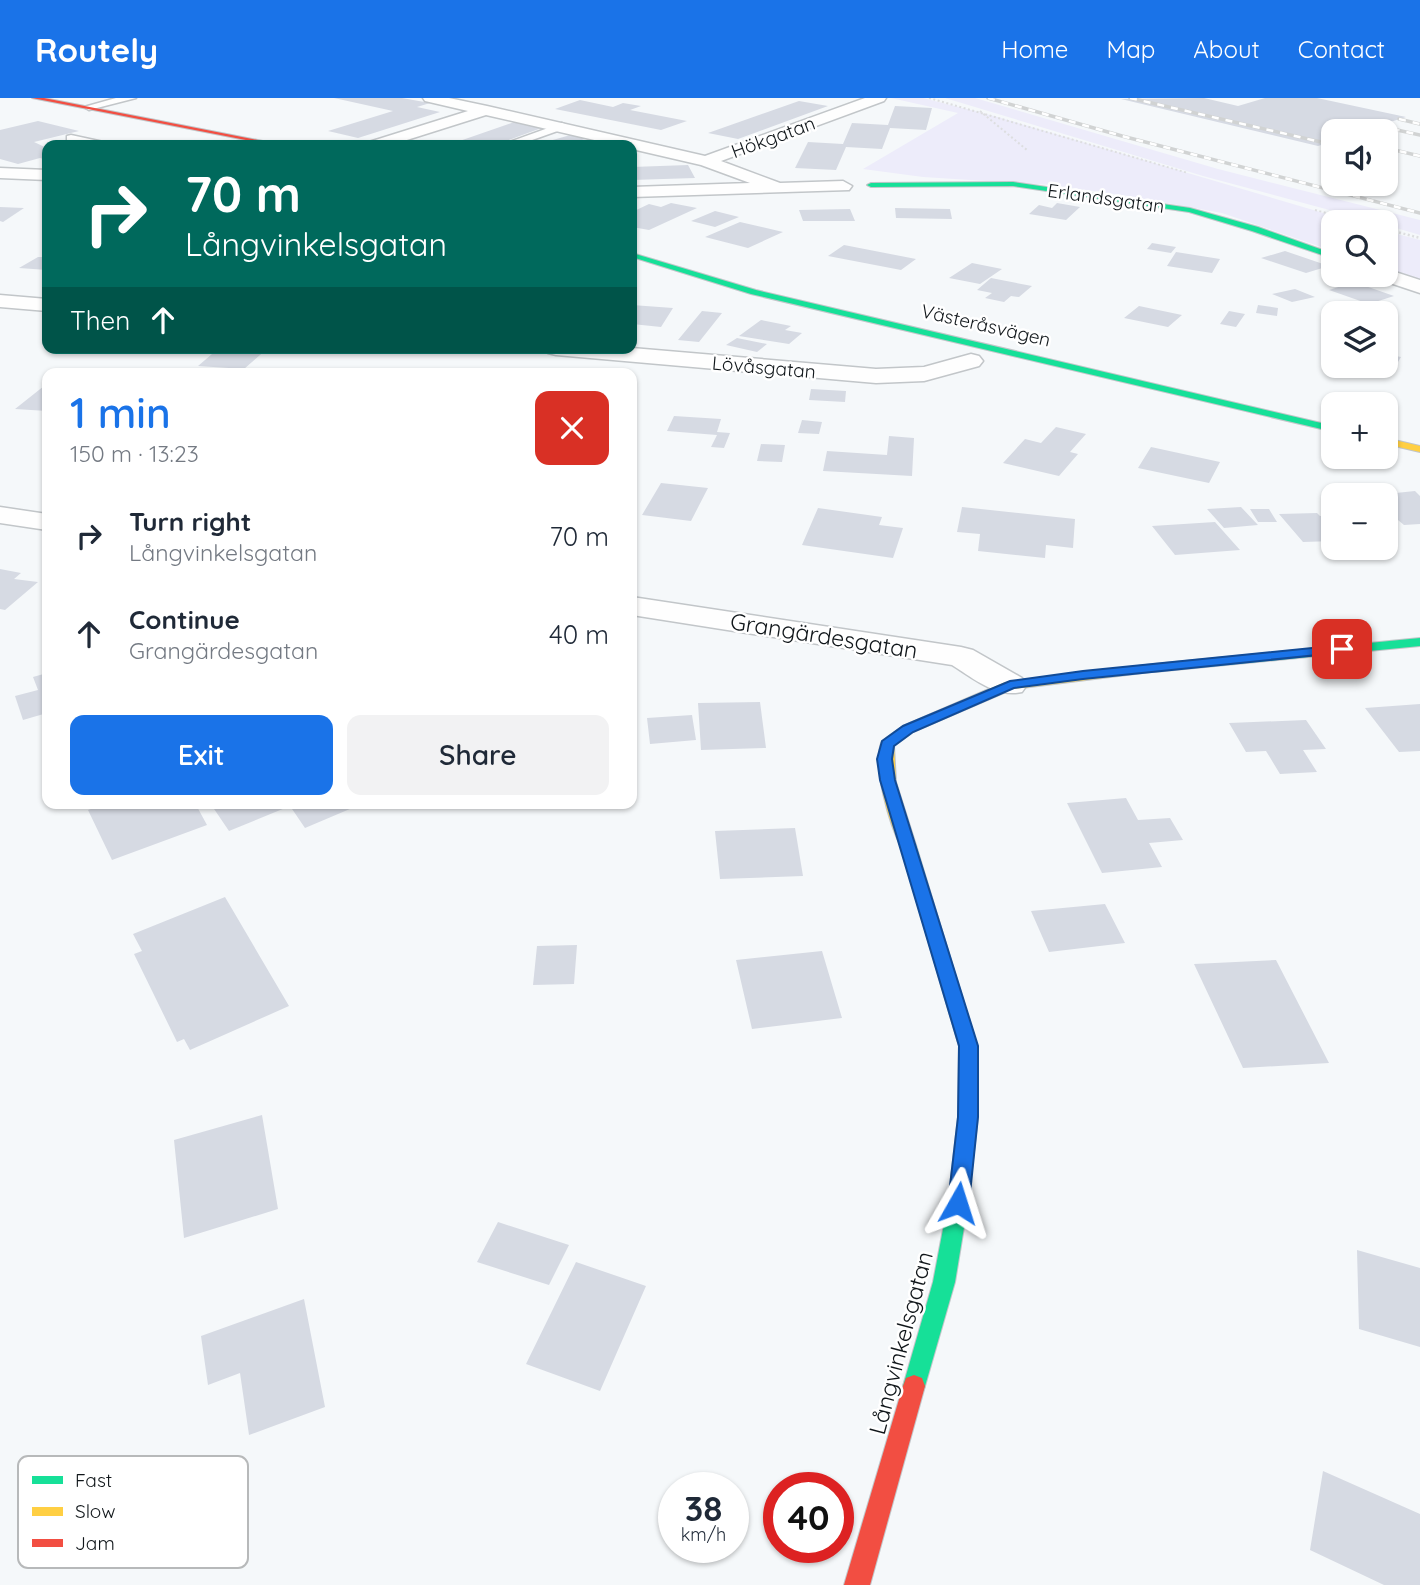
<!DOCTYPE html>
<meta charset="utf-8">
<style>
body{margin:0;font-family:Quicksand,sans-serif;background:#f2f2f3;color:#1f2937;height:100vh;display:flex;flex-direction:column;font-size:26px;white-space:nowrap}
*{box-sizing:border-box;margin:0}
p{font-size:23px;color:#747a83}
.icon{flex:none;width:38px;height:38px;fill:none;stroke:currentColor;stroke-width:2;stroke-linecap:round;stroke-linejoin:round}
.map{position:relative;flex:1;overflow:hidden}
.panel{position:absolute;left:42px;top:270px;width:595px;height:441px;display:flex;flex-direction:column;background:#fff;border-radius:14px;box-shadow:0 2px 5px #0004}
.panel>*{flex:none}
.banner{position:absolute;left:42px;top:42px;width:595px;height:214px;border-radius:14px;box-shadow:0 2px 5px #0004;background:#00695c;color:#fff;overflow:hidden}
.buttons{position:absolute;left:1321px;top:21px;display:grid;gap:14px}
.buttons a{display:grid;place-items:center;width:77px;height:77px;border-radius:14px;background:#fff;box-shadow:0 2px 5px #0004;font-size:35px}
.speed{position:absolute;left:658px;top:1374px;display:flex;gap:14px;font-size:35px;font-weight:700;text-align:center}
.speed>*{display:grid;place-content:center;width:91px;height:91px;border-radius:50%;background:#fff;box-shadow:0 2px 5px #0004;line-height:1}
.speed small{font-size:18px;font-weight:400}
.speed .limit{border:10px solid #d22;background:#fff;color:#111}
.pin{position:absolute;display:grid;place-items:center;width:60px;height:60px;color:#fff;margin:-30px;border-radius:14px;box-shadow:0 4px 10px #0006}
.me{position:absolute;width:77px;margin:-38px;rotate:6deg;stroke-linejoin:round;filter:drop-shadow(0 0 5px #0008)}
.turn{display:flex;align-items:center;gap:24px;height:147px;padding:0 28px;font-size:32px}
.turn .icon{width:91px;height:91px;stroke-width:2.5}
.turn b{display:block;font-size:49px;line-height:60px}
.then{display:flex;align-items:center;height:66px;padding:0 28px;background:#0003;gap:14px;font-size:26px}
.round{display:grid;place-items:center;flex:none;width:74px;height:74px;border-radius:14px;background:#f2f2f3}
.overview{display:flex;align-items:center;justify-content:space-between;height:119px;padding:0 28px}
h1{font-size:42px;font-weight:600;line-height:52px;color:#1a73e8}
.action{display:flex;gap:14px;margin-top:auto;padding:14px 28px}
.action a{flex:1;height:80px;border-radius:14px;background:#1a73e8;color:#fff;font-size:28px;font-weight:600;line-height:80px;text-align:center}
.action a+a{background:#f2f2f3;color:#1f2937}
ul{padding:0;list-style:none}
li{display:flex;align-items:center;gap:21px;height:98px;padding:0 28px}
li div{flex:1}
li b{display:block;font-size:26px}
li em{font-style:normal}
header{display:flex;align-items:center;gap:42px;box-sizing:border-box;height:98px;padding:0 35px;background:#1a73e8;color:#fff}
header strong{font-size:33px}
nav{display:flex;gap:38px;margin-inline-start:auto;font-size:24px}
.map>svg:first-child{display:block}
.green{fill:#edecfa}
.building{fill:#d6dae3}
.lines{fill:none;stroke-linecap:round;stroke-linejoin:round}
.lane-casing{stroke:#c2c6c9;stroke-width:3}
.street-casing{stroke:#c2c6c9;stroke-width:3}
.fast-casing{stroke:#c2c6c9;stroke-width:2}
.slow-casing{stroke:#c2c6c9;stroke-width:2}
.jam-casing{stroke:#c2c6c9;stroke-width:2}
.path-far1{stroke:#dddee0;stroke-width:2;stroke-dasharray:2 2.5;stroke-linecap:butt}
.path{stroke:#dddee0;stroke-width:2.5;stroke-dasharray:2 2.5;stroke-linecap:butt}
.lane{fill:#fefefe;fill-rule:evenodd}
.street{fill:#fefefe;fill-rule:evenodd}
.fast{fill:#16e098;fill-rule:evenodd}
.slow{fill:#ffcf43;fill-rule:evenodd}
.jam{fill:#f24e42;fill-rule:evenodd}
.rail-casing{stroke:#d1d3d3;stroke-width:3.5}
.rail{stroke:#fff;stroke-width:2.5;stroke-dasharray:7;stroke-linecap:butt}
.route{fill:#1a73e8;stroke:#114b97;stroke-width:2}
.labels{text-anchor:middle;stroke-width:5;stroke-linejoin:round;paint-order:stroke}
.far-street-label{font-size:19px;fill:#10161a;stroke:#fff}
.street-label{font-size:23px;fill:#10161a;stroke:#fff}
.key{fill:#fff;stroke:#b7b9ba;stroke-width:2}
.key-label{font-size:19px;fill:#10161a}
</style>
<header>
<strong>Routely</strong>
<nav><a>Home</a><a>Map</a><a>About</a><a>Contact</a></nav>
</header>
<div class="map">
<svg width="1420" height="1487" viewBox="0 0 1420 1487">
<rect width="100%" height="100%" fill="#f5f8fa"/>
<path class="green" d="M891 0H923L994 18 1354 124H1334L1333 153 1222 115 1128 98 1051 87 923 79 863 71 958 15Z
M945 0H975L1218 71 1420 122V137L1386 127V124H1374L1203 78Z
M1386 133 1420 142V184L1386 171Z"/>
<path class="building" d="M334 0H402L430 5 417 9 440 14 358 40 328 33 393 13Z
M1204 0 1238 8 1265 0H1317L1406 19 1362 33H1334V43L1318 48 1121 1Z
M580 2 613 9 623 5 641 8 630 12 687 23 661 32 555 11Z
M799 3 828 8 738 41 708 35Z
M895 8 932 10 926 32 890 30 882 51 846 49 836 72 795 70 808 44 843 46 852 25 888 27Z
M38 23 79 33 34 44 47 50V62L40 60 18 66 0 61V32Z
M517 23 547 28 495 47H448Z
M574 36 589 40 564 47H535Z
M688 67 695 80 632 82V69Z
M671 105 697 110 649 132 632 129V114L649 106 661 109Z
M1057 105 1080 109 1066 122 1029 116 1039 107 1052 110Z
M0 109 24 110 3 124 0 123Z
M895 110 950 111 952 121 896 120Z
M850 111 855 123H803L799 112Z
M715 113 739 119 715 129 691 123Z
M740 124 783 134 748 150 705 139Z
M1152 145 1176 149 1171 155 1147 151Z
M844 147 916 161 901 172 828 158Z
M1285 153 1329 168 1306 175 1261 160Z
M1176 154 1220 161 1212 175 1167 168Z
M38 159H47V172L19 170Z
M972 165 1002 171 980 186 949 180Z
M991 180 1032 188 1019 199 1011 198 1004 204 985 200 992 195 977 192Z
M1354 184 1394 198 1369 206 1329 192Z
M1295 191 1315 199 1292 204 1272 196Z
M632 207 673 210 661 229 632 226Z
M1258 207 1278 210 1277 218 1256 215Z
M1139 208 1182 217 1168 229 1124 220Z
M702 213 722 215 699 244 678 242Z
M1229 213 1245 216 1236 229 1220 226Z
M761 222 791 228 785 232 802 235 789 246 739 238Z
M737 240 767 246 757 254 726 247Z
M219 250H268L244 271 198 268Z
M1386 256 1401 259 1392 274 1369 269 1386 268Z
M44 288H47V313L15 311Z
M811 291 846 293 845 304 809 302Z
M674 318 721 321 717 334 730 335 724 350 711 349 717 337 667 333Z
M802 322 822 324 819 336 798 335Z
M1056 329 1086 336 1070 354 1078 356 1059 378 1003 365 1025 341 1041 345Z
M889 338 914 340 912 378 823 373 827 353 887 357Z
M761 346 785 347 782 364 757 363Z
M1151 349 1220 364 1209 385 1138 370Z
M661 385 708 390 691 423 642 417Z
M1415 393 1420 398V426L1404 427 1386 412V396Z
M962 409 1075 421 1073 450 1046 447 1045 460 978 453 980 436 957 434Z
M1241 409 1258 427 1224 430 1207 411Z
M818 410 882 419 879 427 903 430 893 460 802 447Z
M1250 411H1269L1277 424H1258Z
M1317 415 1320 418 1334 417V443L1303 444 1279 416Z
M1215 424 1240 452 1175 457 1152 428Z
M0 471 21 475 14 481 38 484 5 512 0 511Z
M47 575V615L23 622 15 598 38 592 33 579Z
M760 604 766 650 701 652 698 605Z
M1420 606V653L1399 654 1365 610Z
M692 617 696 642 650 646 647 620Z
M1306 622 1326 651 1303 652 1317 674 1280 676 1266 653 1246 654 1229 625Z
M1126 700 1138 722 1170 720 1183 742 1149 745 1162 769 1102 775 1067 705Z
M108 705H195L207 727 112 762 88 712Z
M210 705H364L305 730 290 708 229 733Z
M795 730 803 778 720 781 715 733Z
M225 799 289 908 190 952 184 941 177 944 134 856 142 853 133 836Z
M1105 806 1125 845 1049 854 1031 813Z
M577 847 574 886 533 887 537 848Z
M822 853 842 920 752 931 736 862Z
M1276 862 1329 965 1243 970 1194 866Z
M262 1017 278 1111 184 1140 174 1042Z
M498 1124 569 1147 549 1187 477 1164Z
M1357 1152 1420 1170V1249L1359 1231Z
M576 1164 646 1188 600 1293 526 1266Z
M304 1201 325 1309 249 1337 240 1275 208 1287 201 1238Z
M1323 1373 1420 1416V1487H1384L1310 1452Z"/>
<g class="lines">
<g class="lane-casing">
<path id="lane" d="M116 0H136L89 12 84 9Z
M562 25 568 28 566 30 518 47H501Z
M71 37 108 45 110 47H89L67 42V38Z"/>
</g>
<g class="street-casing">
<path id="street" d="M423 0H449L487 8 705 58 865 0H886L884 3 721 63 780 85 843 83 852 88 849 92 632 99V89L750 85 701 67 632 51V47H616L486 17 391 47H367L369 44 468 13 425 3Z
M0 70 47 72V82L0 80Z
M1386 171 1420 182V195L1378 181 1375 177H1386Z
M0 197 47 201V213L0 209Z
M545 250H632L876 271 924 269 971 256 979 258 983 263 979 268 924 283 876 285 556 257 548 255Z
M0 409 47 416V432L0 425Z
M632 499 961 549 973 552 1022 580 1027 587 1022 594C996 600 973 580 952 567L632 517Z"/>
</g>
<g class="fast-casing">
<path id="fast" d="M1013 84 1190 110 1258 129 1334 156V161L1252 133 1189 114 1013 88 871 89 867 87 871 85Z
M632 155 756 192 1334 328V334L751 196 632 159Z
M1420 540V548L1154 574 1147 570 1154 566Z
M908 742 916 747 977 948 978 1019 968 1105 955 1184 925 1288 922 1296 914 1299 906 1296 903 1288 933 1184 948 1105 958 1019 959 948 900 747Z"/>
</g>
<g class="slow-casing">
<path id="slow" d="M1386 340 1420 348V354L1386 346Z
M1154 566 1161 570 1159 573 1013 591 913 634 894 648 896 684 916 747 908 752 902 751C890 728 871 666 882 643L903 628 1005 584Z"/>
</g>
<g class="jam-casing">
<path id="jam" d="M32 0H44L283 47H271Z
M914 1277 922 1280 925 1288 870 1487H844L903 1288 906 1280Z"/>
</g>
<path class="path-far1" d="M929 0 1188 75
M980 13 1027 52
M1315 112 1361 124"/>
<path class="path" d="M1358 123 1361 124
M1386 131 1420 140"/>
<use href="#lane" class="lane"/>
<use href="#street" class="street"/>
<use href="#fast" class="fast"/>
<use href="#slow" class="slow"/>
<use href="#jam" class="jam"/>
<g class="rail-casing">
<path id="rail" d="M988 0 1122 38 1420 115
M1130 0 1334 47
M1399 21 1420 26
M1379 28 1420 37
M1386 50 1420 58"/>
</g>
<use href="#rail" class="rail"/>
</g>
<path class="route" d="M1342 547 1347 549V554L1083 581 1014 590 913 634 894 648 892 661 895 682 978 948V1019L969 1105 966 1112 958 1114 951 1112 948 1105 958 1019 959 948 880 682 877 661 882 643 903 628 1010 583 1083 573Z"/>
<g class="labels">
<g class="far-street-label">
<text transform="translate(773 39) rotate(-20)" y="7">Hökgatan</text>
<text transform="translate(1106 100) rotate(8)" y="7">Erlandsgatan</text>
<text transform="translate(986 227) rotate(13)" y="7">Västeråsvägen</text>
<text transform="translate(764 269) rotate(5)" y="7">Lövåsgatan</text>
</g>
<g class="street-label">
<text transform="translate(824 538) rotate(9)" y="8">Grangärdesgatan</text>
<text transform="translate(901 1245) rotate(-75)" y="8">Långvinkelsgatan</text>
</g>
</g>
<rect x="18" y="1358" width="230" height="112" rx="10" class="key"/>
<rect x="32" y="1378" width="31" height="8" fill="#16e098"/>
<rect x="32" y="1409" width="31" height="9" fill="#ffcf43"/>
<rect x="32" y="1441" width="31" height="8" fill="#f24e42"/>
<g class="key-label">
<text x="75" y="1389">Fast</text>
<text x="75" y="1420">Slow</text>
<text x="75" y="1452">Jam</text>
</g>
</svg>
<div class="buttons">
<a><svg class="icon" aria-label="sound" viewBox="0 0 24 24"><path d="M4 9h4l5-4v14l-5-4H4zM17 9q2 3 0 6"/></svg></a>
<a><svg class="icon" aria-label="search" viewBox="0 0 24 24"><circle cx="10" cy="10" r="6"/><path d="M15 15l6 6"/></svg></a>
<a><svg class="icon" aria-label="layers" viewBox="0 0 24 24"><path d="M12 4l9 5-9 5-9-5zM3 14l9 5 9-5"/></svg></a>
<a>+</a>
<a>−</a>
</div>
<div class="speed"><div>38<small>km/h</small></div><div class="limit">40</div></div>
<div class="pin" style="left:1342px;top:551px;background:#d93025"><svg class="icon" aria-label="arrive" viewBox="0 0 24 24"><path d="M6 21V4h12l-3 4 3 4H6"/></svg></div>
<svg class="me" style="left:958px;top:1105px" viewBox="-20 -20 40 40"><path d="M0-17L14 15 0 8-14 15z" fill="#1a73e8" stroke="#fff" stroke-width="4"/></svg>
<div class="banner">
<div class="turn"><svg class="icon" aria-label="right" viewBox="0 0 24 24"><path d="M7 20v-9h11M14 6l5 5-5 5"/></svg><div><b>70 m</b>Långvinkelsgatan</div></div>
<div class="then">Then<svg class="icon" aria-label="ahead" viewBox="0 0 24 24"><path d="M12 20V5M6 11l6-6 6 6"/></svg></div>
</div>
<section class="panel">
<div class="overview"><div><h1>1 min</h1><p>150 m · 13:23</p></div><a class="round" style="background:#d93025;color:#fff"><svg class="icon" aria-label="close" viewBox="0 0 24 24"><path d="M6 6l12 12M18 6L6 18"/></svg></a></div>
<ul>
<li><svg class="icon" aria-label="right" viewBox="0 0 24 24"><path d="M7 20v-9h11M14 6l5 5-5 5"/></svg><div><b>Turn right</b><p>Långvinkelsgatan</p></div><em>70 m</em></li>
<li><svg class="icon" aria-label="ahead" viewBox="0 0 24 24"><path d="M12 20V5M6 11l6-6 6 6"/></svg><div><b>Continue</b><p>Grangärdesgatan</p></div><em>40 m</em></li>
</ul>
<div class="action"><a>Exit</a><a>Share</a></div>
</section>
</div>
